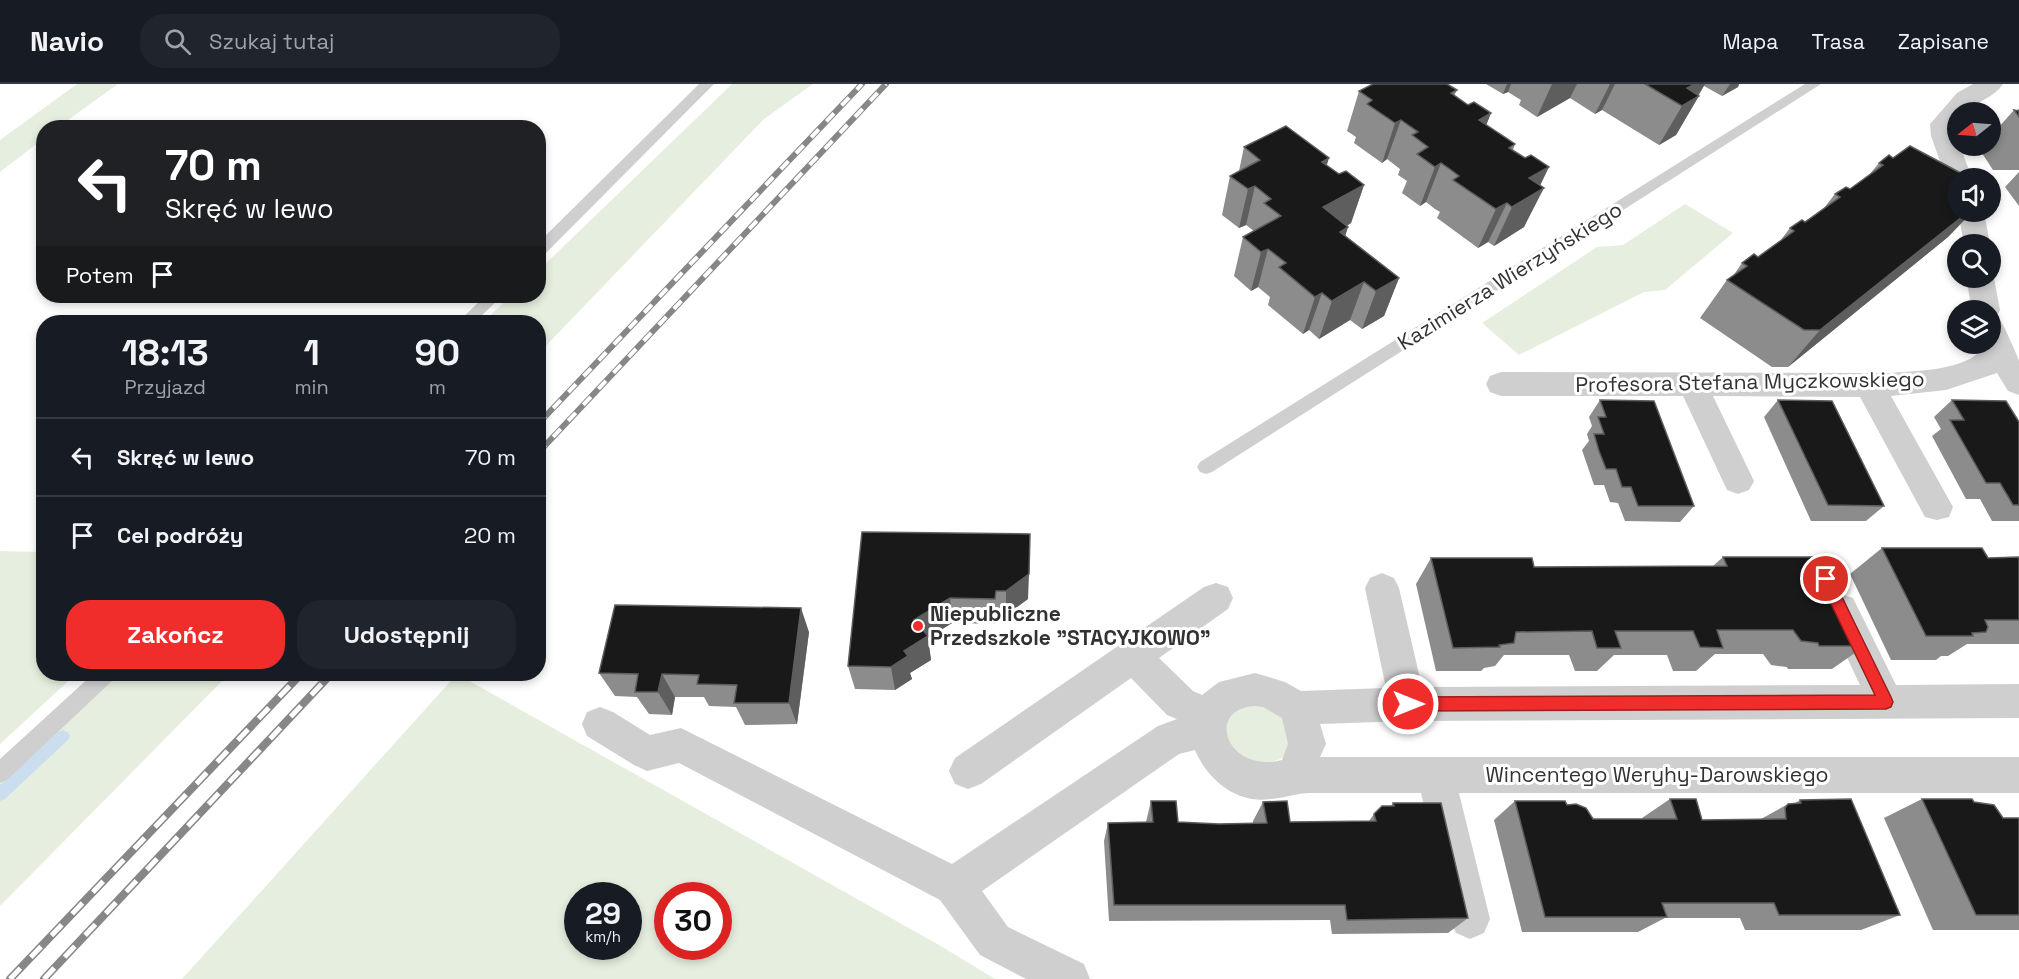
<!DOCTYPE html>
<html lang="pl">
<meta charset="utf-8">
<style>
body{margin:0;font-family:"Space Grotesk",sans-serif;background:#20242c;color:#f1f3f6;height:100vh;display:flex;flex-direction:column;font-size:22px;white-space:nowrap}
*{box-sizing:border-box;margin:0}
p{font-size:20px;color:#9ea1a6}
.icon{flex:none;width:33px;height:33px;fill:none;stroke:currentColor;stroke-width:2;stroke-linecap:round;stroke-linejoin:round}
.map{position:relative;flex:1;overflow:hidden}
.side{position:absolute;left:36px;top:231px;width:510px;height:366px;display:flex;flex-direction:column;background:#171b24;border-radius:24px;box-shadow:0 3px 9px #0003}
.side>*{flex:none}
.guide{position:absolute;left:36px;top:36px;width:510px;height:183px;border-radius:24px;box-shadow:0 3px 9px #0003;background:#202124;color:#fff;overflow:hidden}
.needle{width:39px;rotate:253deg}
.controls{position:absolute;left:1947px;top:18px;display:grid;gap:12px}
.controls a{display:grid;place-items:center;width:54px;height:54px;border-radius:50%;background:#171b24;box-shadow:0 3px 9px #0003;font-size:30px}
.speed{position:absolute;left:564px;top:798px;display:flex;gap:12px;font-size:30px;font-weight:700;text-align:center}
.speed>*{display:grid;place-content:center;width:78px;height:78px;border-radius:50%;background:#171b24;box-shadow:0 3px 9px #0003;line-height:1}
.speed small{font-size:15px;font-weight:400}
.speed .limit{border:9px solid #d22;background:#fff;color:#111}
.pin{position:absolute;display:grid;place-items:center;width:51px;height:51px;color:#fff;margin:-26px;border:3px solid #fff;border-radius:50%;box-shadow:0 2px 6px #0007}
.me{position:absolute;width:66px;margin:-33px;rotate:90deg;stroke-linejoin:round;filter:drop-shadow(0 0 4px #0008)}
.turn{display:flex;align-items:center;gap:21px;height:126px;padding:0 30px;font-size:27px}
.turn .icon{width:78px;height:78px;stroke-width:2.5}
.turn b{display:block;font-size:42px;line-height:51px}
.then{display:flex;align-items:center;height:57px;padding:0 30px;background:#0003;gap:12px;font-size:22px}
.eta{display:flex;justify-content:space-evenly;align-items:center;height:102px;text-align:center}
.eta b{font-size:36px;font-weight:700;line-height:42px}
.button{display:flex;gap:12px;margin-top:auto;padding:12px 30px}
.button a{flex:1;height:69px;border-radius:24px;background:#f12d2b;color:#fff;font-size:24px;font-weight:700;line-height:69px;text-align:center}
.button a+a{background:#20242c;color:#f1f3f6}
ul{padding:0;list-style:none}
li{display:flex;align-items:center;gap:18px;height:78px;padding:0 30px;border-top:2px solid #363941}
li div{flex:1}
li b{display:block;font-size:22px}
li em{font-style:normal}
header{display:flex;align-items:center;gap:36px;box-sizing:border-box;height:84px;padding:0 30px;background:#171b24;border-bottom:2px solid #363941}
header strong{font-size:28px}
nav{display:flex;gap:33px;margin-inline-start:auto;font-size:21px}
.search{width:420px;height:54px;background:#20242c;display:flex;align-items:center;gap:15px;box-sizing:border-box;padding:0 21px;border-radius:24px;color:#9ea1a6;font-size:22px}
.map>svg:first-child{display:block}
.green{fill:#e6efdf;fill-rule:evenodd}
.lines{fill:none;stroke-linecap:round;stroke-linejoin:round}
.stream{fill:#cbdeef;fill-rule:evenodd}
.lane{fill:#cfcfcf;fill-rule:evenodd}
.street{fill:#cfcfcf;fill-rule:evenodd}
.rail-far1-casing{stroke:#878787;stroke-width:6}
.rail-casing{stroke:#878787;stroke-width:8}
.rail-far1{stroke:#fff;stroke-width:4;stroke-dasharray:11;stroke-linecap:butt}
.rail{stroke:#fff;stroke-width:5;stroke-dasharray:15;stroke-linecap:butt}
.wall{fill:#8c8c8c}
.shaded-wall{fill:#5e5e5e}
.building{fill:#191919;stroke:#5e5e5e;stroke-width:1.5}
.route{fill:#f12d2b;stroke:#9d1d1c;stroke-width:1.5}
.poi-dot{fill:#f12d2b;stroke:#fff;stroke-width:2}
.labels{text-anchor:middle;stroke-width:6;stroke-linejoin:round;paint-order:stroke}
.street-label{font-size:21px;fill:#323232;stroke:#fff}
.poi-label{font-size:21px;font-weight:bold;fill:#323232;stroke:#fff;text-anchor:start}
</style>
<header>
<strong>Navio</strong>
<div class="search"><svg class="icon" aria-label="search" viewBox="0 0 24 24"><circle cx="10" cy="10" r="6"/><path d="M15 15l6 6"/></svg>Szukaj tutaj</div>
<nav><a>Mapa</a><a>Trasa</a><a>Zapisane</a></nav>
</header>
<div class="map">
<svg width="2019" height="895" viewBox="0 0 2019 895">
<rect width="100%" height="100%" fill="#fff"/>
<path class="green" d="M77 0H118L58 43 44 44 43 55 0 88V56Z
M732 0H813L764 35 539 269 538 238H483L511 212H538L539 186Z
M1685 120 1733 149 1665 206 1644 208 1519 271 1482 239 1597 163 1623 161Z
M0 467 43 468 44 590H76L0 660Z
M115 590H229L0 822V699Z
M457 590 939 861 995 895H182ZM578 812H628V862H578ZM668 812H718V862H668Z
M1256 618 1285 633 1292 653C1290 658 1289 666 1285 671 1281 676 1275 677 1269 678 1239 683 1210 646 1235 626 1240 622 1249 620 1256 618Z"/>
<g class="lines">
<path class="stream" d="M63 646 68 648 70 652 68 656 5 715 0 717V701L58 648Z"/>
<path class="lane" d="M699 0H714L543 172 538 173V159Z
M1805 0H1821L1212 388 1206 390 1200 388 1197 383 1200 378Z
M485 212H502L475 238H458Z
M93 590H116L113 596 7 696 0 699V675Z"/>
<path class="street" d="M1973 0H2003C1995 13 1977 17 1967 28H1958V62H1960L1972 94H1958V102L1950 100 1946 94 1931 52 1930 40 1957 9Z
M1958 128H1984L1990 160H1964Z
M1990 188 1994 194 2000 226 1997 232C2001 234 2018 273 2019 277 2019 288 2019 300 2019 311L2008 307 1997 289 1946 306 1891 312 1953 423 1949 433 1937 436 1925 433 1860 313 1713 312 1754 397 1749 406 1738 410 1727 406 1683 312H1501L1490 308 1486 300 1490 292 1501 288 1887 289C1912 287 1968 287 1982 264L1981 260H1990V226H1972L1966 194H1990Z
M1382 489 1394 494 1399 504 1422 603 1860 601 1824 525 1829 514 1841 510 1853 514 1896 601 2019 600V634L1408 637 1320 640 1326 660 1320 673H2019V709H1459L1490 835 1484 849 1470 855 1456 849 1450 835 1421 709C1385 709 1348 709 1311 709 1296 709 1285 714 1270 715 1236 720 1207 695 1195 666L1179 670 982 807 1008 843 1084 880 1090 895H1026L980 871 940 816 679 679 647 687 634 681 587 652 582 640 587 628 600 623 613 628 650 651 681 644 952 780 1158 642 1177 635 1167 631 1131 594 981 700 968 705 955 700 949 687 955 674 1204 503 1216 499 1228 503 1233 514 1228 525 1159 574 1193 607 1202 611 1219 598 1255 589 1285 598 1301 607 1386 604 1365 504 1370 494ZM1255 622 1263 623 1282 634 1288 660 1282 676C1227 690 1204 625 1255 622Z"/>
<g class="rail-far1-casing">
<path id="rail-far1" d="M538 340 862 0
M538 369 886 0"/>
</g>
<g class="rail-casing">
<path id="rail" d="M10 895 301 590
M44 895 331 590"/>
</g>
<use href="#rail-far1" class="rail-far1"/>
<use href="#rail" class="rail"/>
</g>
<path class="wall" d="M1486 0H1739L1738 3 1722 12 1704 2 1676 51 1659 61 1602 26 1595 30 1570 14 1537 33 1519 21 1521 16 1516 13 1508 8 1503 10Z
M1457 6 1454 12 1468 21 1491 29 1486 41 1515 60 1513 66 1540 102 1524 143 1494 162 1488 158 1478 164 1437 134 1440 128 1435 125 1426 118 1420 122 1402 109 1407 97 1398 91 1400 85 1387 75 1382 79 1354 59 1356 53 1347 47 1359 7Z
M2018 25H2019V86H1993L1980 66 1983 62H1990V53L2014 26 2017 27Z
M1244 63 1327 81 1339 90 1364 101 1351 139 1347 142 1348 143 1345 152 1399 194 1384 232 1362 245 1350 236 1319 255 1309 246 1303 250 1268 221 1270 213 1258 203 1251 207 1234 192 1243 153 1254 147 1246 141 1239 144 1222 131 1230 92 1239 87Z
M1879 79 1968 128H1972L1948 153 1788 283H1772L1700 234 1727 196 1733 192 1742 179 1758 173 1780 157 1790 144 1805 138 1824 124 1835 110 1850 105 1869 91Z
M2019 88V122L2005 103Z
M1600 316 1694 422 1680 438 1625 437 1618 419 1610 418 1604 401H1594L1582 366 1589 357 1587 350 1592 342 1589 333Z
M1778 316 1884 422 1866 437H1811L1764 333Z
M1952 316 2019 338V437H1992L1980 415H1966L1932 352 1941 345 1934 333Z
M862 448 1028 515 1006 531H996V540L952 539 928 554 931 576 910 589 912 595 895 606 855 605 848 582Z
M1882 464 1988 474 2019 473V560H1967L1948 572H1941L1936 576H1891L1850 490Z
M1723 473 1865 562 1832 585H1788L1787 583 1771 581 1763 570H1715L1696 587H1673L1667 571H1614L1597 587H1575L1569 571H1504L1495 582 1484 584 1481 587H1436L1416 500 1431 474 1534 483 1713 482Z
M809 548 797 640 745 641 736 623 709 622 704 613H675L672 631 649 630 637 613 615 612 599 589Z
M1670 715 1702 736 1761 735 1788 720H1794L1800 716 1900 831 1861 846H1745L1740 834H1665L1638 848H1522L1494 736 1515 717 1567 721 1593 735H1643L1642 734Z
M1922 715 1974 718 2003 734H2019V846H1933L1884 734Z
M1151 717 1178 738 1219 740 1253 739V737L1263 718 1290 738 1369 737 1374 730 1391 722 1393 719 1468 834 1448 849 1332 850 1330 836 1109 837 1104 757 1108 739 1146 738Z"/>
<path class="shaded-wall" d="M1507 0H1511L1508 8 1503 10Z
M1552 0H1577L1570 14 1537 33Z
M1610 0H1615L1602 26 1595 30Z
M1691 0H1705L1697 13 1699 12 1676 51 1659 61 1682 22 1678 20Z
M1730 0H1739L1738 3 1722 12Z
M1491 29 1475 69 1479 36Z
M1401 36 1387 75 1382 79 1395 39Z
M1329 74 1317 113 1322 78Z
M1441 79 1426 118 1420 122 1435 83Z
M1549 83 1537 108 1544 104 1524 143 1494 162 1512 123 1529 94Z
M1364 101 1351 139 1312 162 1323 123Z
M1255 102 1246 141 1239 144 1248 105Z
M1507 119 1488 158 1478 164 1496 125Z
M1968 128H1972L1948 153 1788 283 1820 246Z
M1348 143 1336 181 1340 148Z
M1268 165 1258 203 1251 207 1261 168Z
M1399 194 1384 232 1362 245 1376 207Z
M1364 198 1350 236 1319 255 1332 217Z
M1322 209 1309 246 1303 250 1315 213Z
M1029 490 1028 515 1006 531V507Z
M950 514 952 539 928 554 931 576 910 589 912 595 895 606 891 583 904 567 914 536Z
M801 524 809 548 797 640 789 619Z
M662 590 675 613 672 631 658 608Z"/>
<path class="building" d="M1373 0H1447L1457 6 1451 9 1468 21 1474 18 1491 29 1479 36 1515 60 1509 64 1525 74 1531 71 1549 83 1529 94 1544 104 1512 123 1507 119 1496 125 1453 96 1459 92 1451 86 1441 79 1435 83 1417 70 1428 63 1412 51 1418 48 1401 36 1395 39 1367 20 1372 16 1359 7Z
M1645 0H1695L1687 4 1699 12 1682 22Z
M2014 26 2019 27V33Z
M1286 42 1329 74 1322 78 1339 90 1346 87 1364 101 1323 123 1348 143 1340 148 1399 194 1376 207 1364 198 1332 217 1322 209 1315 213 1279 183 1286 179 1268 165 1261 168 1243 153 1281 132 1264 119 1271 115 1255 102 1248 105 1230 92 1260 76 1244 63Z
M1910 62 1970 94H1958V128H1968L1820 246H1804L1727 196 1747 182 1742 179 1754 170 1758 173 1794 147 1790 144 1802 136 1805 138 1840 113 1835 110 1846 103 1850 105 1883 81 1879 79 1889 71 1893 74Z
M1600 316 1654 317 1694 422H1638L1631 403H1622L1616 385H1606L1599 367 1594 350H1604L1598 333H1606Z
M1778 316 1832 317 1884 422 1828 421Z
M1952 316 2006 317 2019 338V421H2013L2000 399H1986L1950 336H1964Z
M862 448 1030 450 1029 490 1006 507H996L995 515 950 514 914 536 928 552 904 567 908 572 891 583 848 582Z
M1882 464H1982L1988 474 2019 473V536H1985L1988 543 1986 548 1972 549 1973 552H1926Z
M1723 473H1823L1865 562H1819L1818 559 1801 557 1793 546H1717L1723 564 1700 563 1693 547H1615L1621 564H1597L1592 547 1516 548 1514 559 1499 561 1500 563 1453 564 1431 474H1532L1534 483 1727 482Z
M615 521 801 524 789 619H734L737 601 697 600 699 591 662 590 658 608H635L638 590 599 589Z
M1670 715H1696L1702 736 1786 735 1785 724 1788 720 1801 719 1800 716 1851 715 1900 831H1779L1774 819H1662L1667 833H1545L1515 717H1565L1567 721 1576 720 1586 724 1593 735H1677Z
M1922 715H1972L1974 718 1994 721 2003 734H2019V831H1976Z
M1151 717H1176L1178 738 1219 740 1267 739 1263 718 1287 717 1290 738 1376 737 1374 730 1382 722H1394L1393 719H1441L1468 834 1347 836 1345 821H1114L1108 739 1153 738Z"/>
<path class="route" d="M1826 489 1831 491 1891 613 1893 618 1891 623 1886 625 1408 627 1402 625 1400 620 1402 615 1408 613 1875 611 1819 495 1821 491Z"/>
<circle class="poi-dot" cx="918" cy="542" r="6"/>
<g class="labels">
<g class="street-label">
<text transform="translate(1510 192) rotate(-32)" y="7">Kazimierza Wierzyńskiego</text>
<text transform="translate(1750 298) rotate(-1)" y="7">Profesora Stefana Myczkowskiego</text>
<text x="1657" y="698">Wincentego Weryhy-Darowskiego</text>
</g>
<g class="poi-label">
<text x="930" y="537">Niepubliczne<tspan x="930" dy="24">Przedszkole "STACYJKOWO"</tspan></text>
</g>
</g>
</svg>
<div class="controls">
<a><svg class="needle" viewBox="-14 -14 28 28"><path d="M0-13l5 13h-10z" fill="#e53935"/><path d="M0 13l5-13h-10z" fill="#9ea1a6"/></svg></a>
<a><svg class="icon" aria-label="sound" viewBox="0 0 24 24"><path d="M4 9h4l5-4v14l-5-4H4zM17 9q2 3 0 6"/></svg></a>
<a><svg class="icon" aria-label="search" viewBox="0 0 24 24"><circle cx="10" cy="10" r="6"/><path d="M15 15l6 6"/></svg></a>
<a><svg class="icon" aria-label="layers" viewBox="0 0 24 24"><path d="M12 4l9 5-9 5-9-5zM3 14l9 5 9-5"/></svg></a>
</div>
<div class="speed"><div>29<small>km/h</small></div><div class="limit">30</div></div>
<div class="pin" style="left:1826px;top:495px;background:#d93025"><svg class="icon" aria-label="arrive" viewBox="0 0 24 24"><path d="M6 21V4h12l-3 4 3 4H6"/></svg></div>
<svg class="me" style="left:1408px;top:620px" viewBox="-20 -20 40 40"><circle r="17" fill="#f12d2b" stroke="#fff" stroke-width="3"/><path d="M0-11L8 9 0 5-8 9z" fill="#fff"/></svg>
<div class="guide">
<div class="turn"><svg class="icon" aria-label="left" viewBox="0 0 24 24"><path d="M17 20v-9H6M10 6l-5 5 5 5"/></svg><div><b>70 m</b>Skręć w lewo</div></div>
<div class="then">Potem<svg class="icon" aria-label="arrive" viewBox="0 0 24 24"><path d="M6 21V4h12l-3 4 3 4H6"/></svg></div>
</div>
<section class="side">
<div class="eta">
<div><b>18:13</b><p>Przyjazd</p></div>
<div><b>1</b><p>min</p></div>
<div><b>90</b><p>m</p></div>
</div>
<ul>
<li><svg class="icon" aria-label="left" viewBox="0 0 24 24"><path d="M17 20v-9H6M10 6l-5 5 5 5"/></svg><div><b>Skręć w lewo</b></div><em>70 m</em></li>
<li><svg class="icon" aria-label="arrive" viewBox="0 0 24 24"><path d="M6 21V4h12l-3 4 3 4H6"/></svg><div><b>Cel podróży</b></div><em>20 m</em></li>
</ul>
<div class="button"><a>Zakończ</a><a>Udostępnij</a></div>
</section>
</div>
